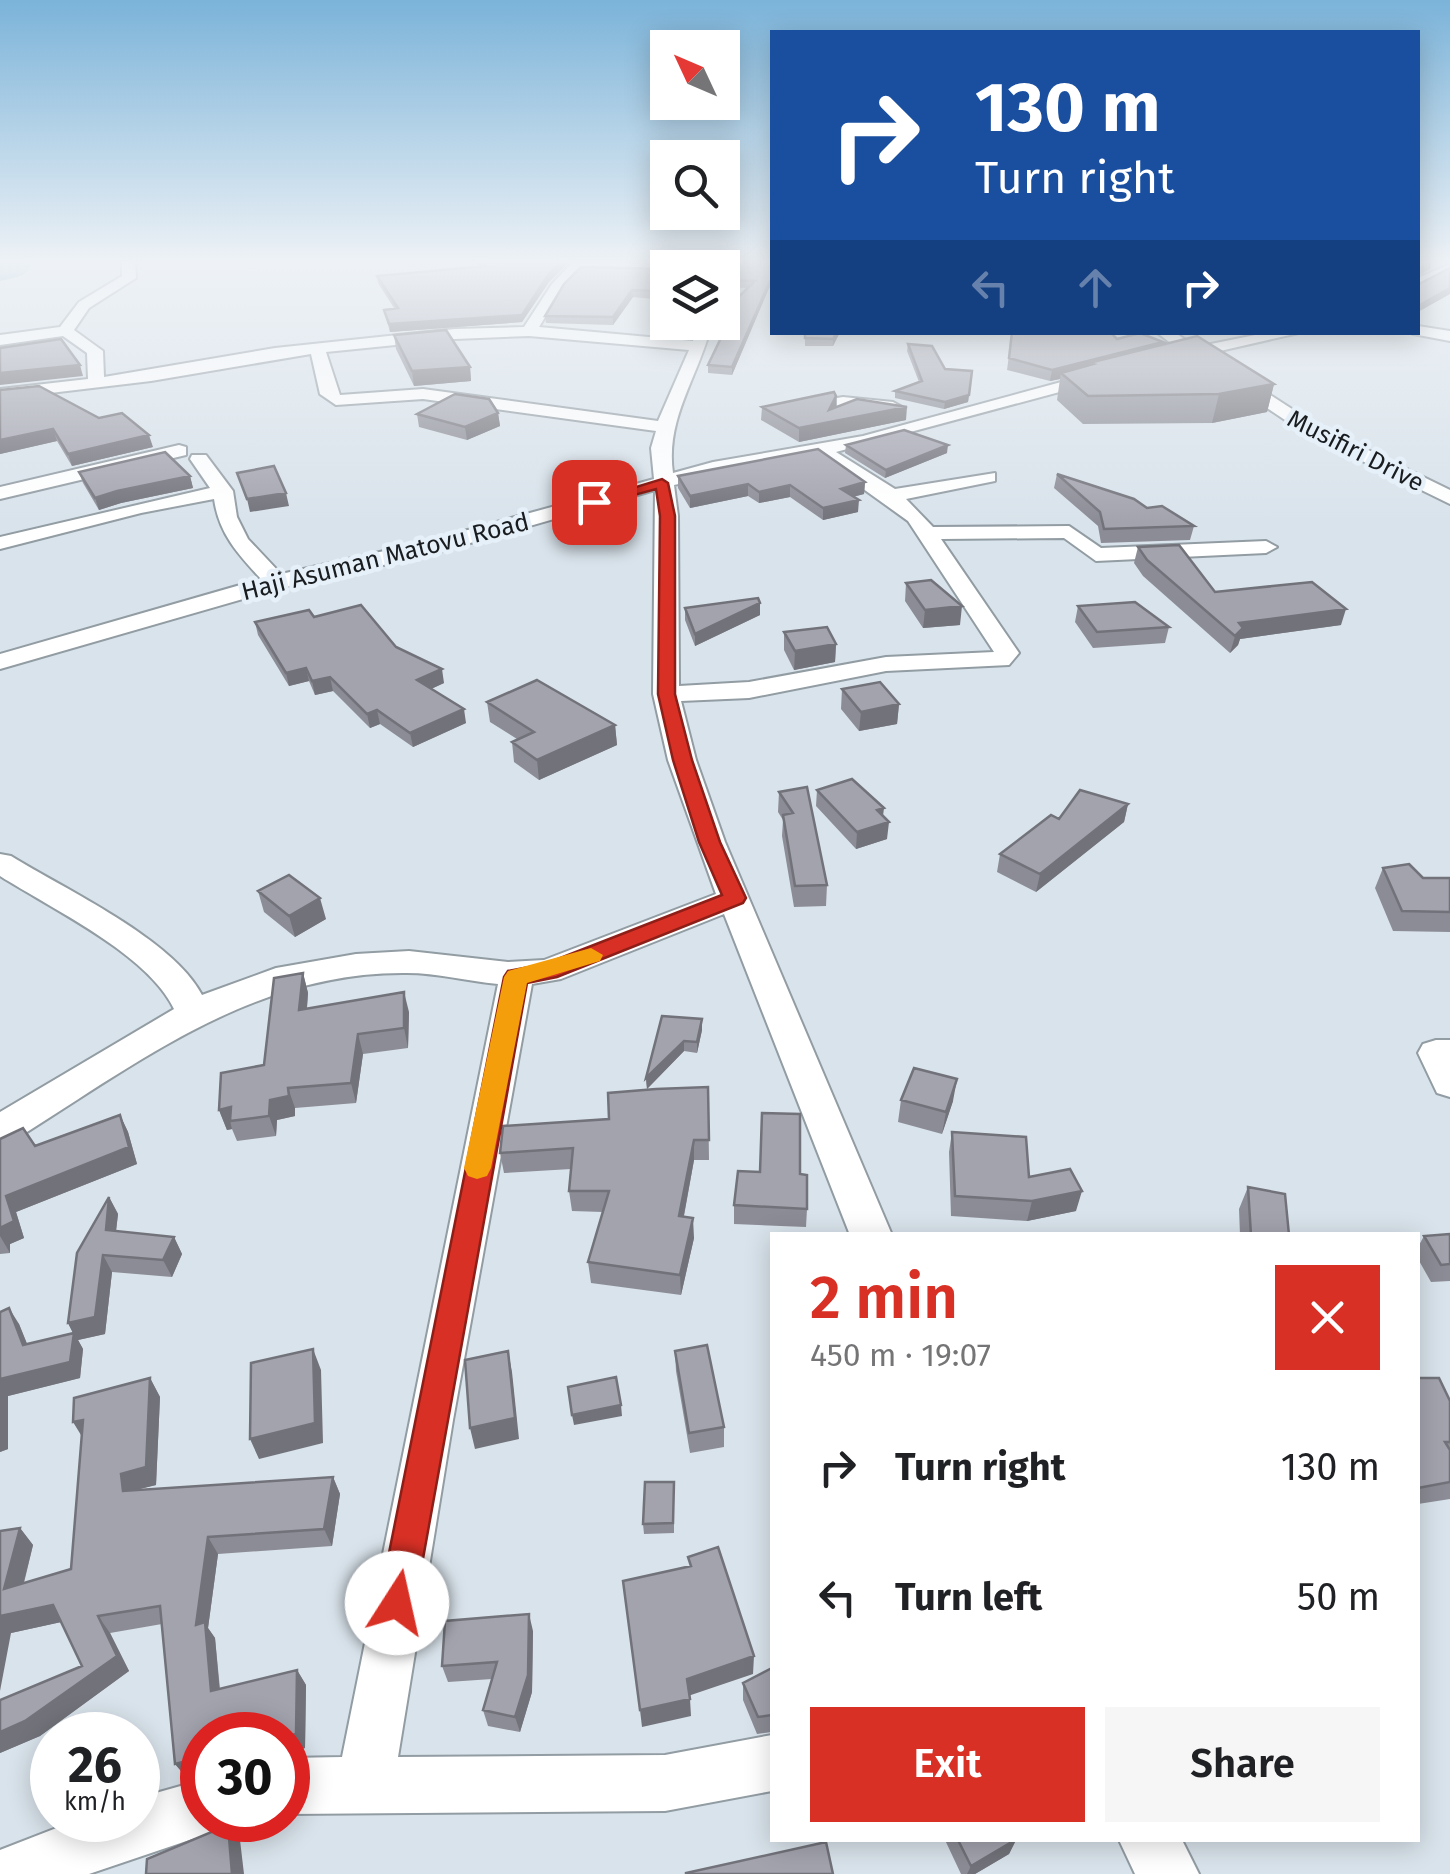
<!DOCTYPE html>
<meta charset="utf-8">
<style>
body{margin:0;font-family:"Fira Sans",sans-serif;background:#f6f6f6;color:#202124;height:100vh;display:flex;flex-direction:column;font-size:38px;white-space:nowrap}
*{box-sizing:border-box;margin:0}
p{font-size:32px;color:#757577}
.icon{flex:none;width:55px;height:55px;fill:none;stroke:currentColor;stroke-width:2;stroke-linecap:round;stroke-linejoin:round}
.map{position:relative;flex:1;overflow:hidden}
.panel{position:absolute;left:770px;top:1232px;width:650px;height:610px;display:flex;flex-direction:column;background:#fff;border-radius:0px;box-shadow:0 5px 25px #0003}
.panel>*{flex:none}
.hud{position:absolute;left:770px;top:30px;width:650px;height:305px;border-radius:0px;box-shadow:0 5px 25px #0003;background:#1a4fa0;color:#fff;overflow:hidden}
.needle{width:65px;rotate:314deg}
.fabs{position:absolute;left:650px;top:30px;display:grid;gap:20px}
.fabs a{display:grid;place-items:center;width:90px;height:90px;border-radius:0px;background:#fff;box-shadow:0 5px 25px #0003;font-size:50px}
.speed{position:absolute;left:30px;top:1712px;display:flex;gap:20px;font-size:50px;font-weight:700;text-align:center}
.speed>*{display:grid;place-content:center;width:130px;height:130px;border-radius:50%;background:#fff;box-shadow:0 5px 25px #0003;line-height:1}
.speed small{font-size:25px;font-weight:400}
.speed .limit{border:15px solid #d22;background:#fff;color:#111}
.pin{position:absolute;display:grid;place-items:center;width:85px;height:85px;color:#fff;margin:-42px;border-radius:20px;box-shadow:0 5px 15px #0006}
.me{position:absolute;width:110px;margin:-55px;rotate:10deg;stroke-linejoin:round;filter:drop-shadow(0 0 8px #0008)}
.turn{display:flex;align-items:center;gap:35px;height:210px;padding:0 40px;font-size:45px}
.turn .icon{width:130px;height:130px;stroke-width:2.5}
.turn b{display:block;font-size:70px;line-height:85px}
.lanes{display:flex;align-items:center;height:95px;padding:0 40px;background:#0003;justify-content:center;gap:50px;direction:ltr}
.lanes .off{opacity:.35}
.round{display:grid;place-items:center;flex:none;width:105px;height:105px;border-radius:0px;background:#f6f6f6}
.headline{display:flex;align-items:center;justify-content:space-between;height:170px;padding:0 40px}
h1{font-size:60px;font-weight:600;line-height:75px;color:#d93025}
.action{display:flex;gap:20px;margin-top:auto;padding:20px 40px}
.action a{flex:1;height:115px;border-radius:0px;background:#d93025;color:#fff;font-size:40px;font-weight:600;line-height:115px;text-align:center}
.action a+a{background:#f6f6f6;color:#202124}
ul{padding:0;list-style:none}
li{display:flex;align-items:center;gap:30px;height:130px;padding:0 40px}
li div{flex:1}
li b{display:block;font-size:38px}
li em{font-style:normal}
.map>svg:first-child{display:block}
.lines{fill:none;stroke-linecap:round;stroke-linejoin:round}
.river{fill:#77b1c3;fill-rule:evenodd}
.minor-casing{stroke:#929ca3;stroke-width:4}
.minor{fill:#fff;fill-rule:evenodd}
.wall{fill:#8c8c96}
.shaded-wall{fill:#72727a}
.building{fill:#a3a3ae;stroke:#72727a;stroke-width:2.5}
.route{fill:#d93025;stroke:#8d1f18;stroke-width:2.5}
.slow{fill:#f59e0b}
.labels{text-anchor:middle;stroke-width:9;stroke-linejoin:round;paint-order:stroke}
.far-street-label{font-size:25px;fill:#191d20;stroke:#e6f0f9}
</style>
<div class="map">
<svg width="1450" height="1874" viewBox="0 0 1450 1874">
<rect width="100%" height="100%" fill="#d9e3eb"/>
<g class="lines">
<path class="river" d="M0 260H31C32 277 13 278 0 281Z"/>
<g class="minor-casing">
<path id="minor" d="M122 260H135L136 278 89 308 74 330 103 351 104 377 275 348 455 329 524 327 552 284 572 263 675 264 681 268H668V272L580 270 562 289 539 327 693 341 697 322H712C700 375 665 417 673 473L713 462 863 436 1098 372 1106 377 1104 380 836 452 895 489 995 473V481L906 499 933 527 1069 526 1101 548 1266 541 1277 547 1266 553 1096 561 1064 538 941 539 1019 653 1009 665 886 671 749 698 681 701 696 760 725 842 892 1235H850L724 914 561 979 532 984 453 1420 398 1757 665 1755 772 1735V1791L665 1811 288 1814V1758L342 1757 498 984C467 981 437 973 407 973 254 971 136 1064 13 1141L0 1146V1112L174 1009C148 954 52 909 0 876V854L11 856C66 890 173 939 202 995L276 968 356 954 409 951 508 962 544 960 716 894 668 760 653 694 655 490 432 554 281 588 0 669V654L261 579C238 554 219 534 214 499L141 513 0 549V537L210 488 190 459 192 455H206L233 491 237 517 248 539 281 574 420 543 654 479 651 448 656 431 423 399 336 405 320 394 311 354 151 381 0 399V389L88 379 87 353 63 336 0 345V335L60 327 79 302 122 276ZM529 336 689 350 658 421 423 389 340 395 326 352 455 339ZM816 455 908 521 994 652 886 657 749 682 679 686 678 516 674 485Z
M719 260H732L722 272V268H716Z
M1450 264V273L1418 287V278Z
M1418 326 1450 331V341L1413 334Z
M1156 332H1174L1196 347 1270 332H1303L1207 354 1315 424 1450 490V504L1303 432 1191 357 1168 359V353L1180 350Z
M843 397 893 402 902 407 893 412 837 406V398Z
M179 445 186 447V455L0 499V487Z
M1436 1040H1450V1097L1437 1093 1418 1053 1423 1044Z
M202 1780V1820H226L222 1829 89 1874H0V1850L77 1820H138V1798Z
M1119 1840H1182L1199 1874H1135Z"/>
</g>
<use href="#minor" class="minor"/>
</g>
<path class="wall" d="M472 260H571L549 282 522 322 390 332 384 310 394 308 378 283 377 276 479 266Z
M772 260V288H769L732 375 708 373V365L729 322H722V313L748 288 722 287V268Z
M668 269V286H665L653 299 633 297 613 325 546 323 545 316Z
M805 332H840L833 346H805Z
M1012 332 1117 339 1162 344 1274 384 1267 412 1212 423 1083 424 1057 400 1060 379 1050 381 1007 370Z
M394 335 470 367 471 381 414 386 396 349Z
M908 344 945 369 972 371 968 402 944 409 895 398V391L919 382 907 351Z
M0 390 153 447 72 466 57 441 0 454Z
M836 396V407L906 420 799 442 761 420 762 407Z
M498 413 500 426 467 440 419 427 417 414Z
M846 445 947 453 885 478 845 453Z
M79 472 190 476 193 488 121 503 99 510 83 483Z
M1057 474 1194 526 1190 540 1101 543 1098 526 1054 488Z
M678 476 865 482 864 494 853 497 858 512 823 520 790 497 759 503 748 496 690 508 678 488Z
M1138 547 1215 592 1341 625 1240 639 1238 645 1230 653 1143 576 1134 563Z
M906 583 960 625 923 628 905 601Z
M1078 606 1169 627 1165 643 1093 648 1075 622Z
M685 608 760 615 695 646 685 620Z
M314 617 396 647 444 683 431 689 466 723 413 747 380 724 370 728 333 691 315 695 309 681 289 686 258 635 255 622Z
M784 632 836 644 835 662 794 670 784 650Z
M842 689 899 704 897 724 859 731 841 709Z
M487 702 615 725 617 745 539 780 514 762 512 742 517 739 490 722Z
M807 787 827 885 826 906 794 907 782 836 783 820 778 812 779 792Z
M817 790 883 817 887 839 856 849 816 806Z
M1128 804 1124 822 1036 892 997 872 1000 854 1059 819Z
M1383 868 1423 878H1450V932L1393 931 1375 888Z
M258 891 326 919 295 937 264 912Z
M303 973 308 993 307 1009 409 1012 408 1048 363 1054 356 1103 295 1108V1116L277 1120 276 1136 237 1141 232 1129 227 1130 219 1110 264 1065Z
M702 1019V1030L697 1053 684 1051 647 1089 646 1078Z
M708 1087 709 1160H694L684 1216 694 1238 681 1295 591 1283 588 1262 603 1212 572 1211 569 1191 571 1169 504 1173 500 1153Z
M901 1100 953 1101 942 1134 898 1122Z
M120 1115 128 1132 137 1164 16 1212 24 1238 10 1244V1253L0 1254V1139L35 1146Z
M952 1132 1029 1177 1076 1211 1027 1221 951 1216 949 1152Z
M760 1172 800 1174 807 1209 806 1227 734 1224V1205Z
M1248 1187 1289 1235H1240L1239 1209Z
M109 1197 118 1214 116 1231 174 1237 182 1254 172 1277 112 1272 105 1334 78 1340 83 1349 80 1378 8 1396V1449L0 1452V1312L19 1324 27 1344 73 1333 68 1323Z
M1450 1234V1281L1431 1282 1418 1259V1247L1424 1236Z
M675 1351 724 1427V1447L690 1453 676 1371Z
M150 1378 160 1397 156 1485 135 1490 333 1477 340 1494 332 1546 218 1554 208 1628 215 1638 220 1689 297 1670 306 1685 305 1748 288 1753V1735H202V1774L187 1778 175 1764 162 1624 110 1633 129 1671 40 1736 0 1753V1700L82 1666 61 1622 11 1633 20 1528 33 1545 24 1583 71 1569Z
M1418 1378 1450 1401V1499L1418 1504Z
M674 1492V1533L644 1534 643 1524Z
M533 1631 532 1692 520 1732 488 1726 483 1710 492 1679 448 1682 442 1666Z
M772 1668V1732L757 1734 743 1700V1683Z
M945 1840H1016L1009 1854 975 1874H961Z"/>
<path class="shaded-wall" d="M563 260H571L549 282 522 322 390 332 389 324 548 275Z
M1440 260 1431 264 1430 269 1418 276V270L1423 261Z
M665 279V286L653 299 652 291Z
M770 281 769 288 732 375V367Z
M1450 288V294L1418 312V306Z
M632 290 633 297 613 325V317Z
M837 332H840L833 346V339Z
M1163 342 1161 352 1093 364 1089 363 1087 372 1061 373 1060 379 1050 381 1052 370Z
M80 365 83 376 0 385V373Z
M470 367 471 381 414 386 412 371Z
M1274 384 1267 412 1212 423 1219 394Z
M969 395 968 402 944 409 945 402Z
M836 396V409L907 407 906 420 799 442V428L829 410Z
M498 413 500 426 467 440 465 427Z
M53 429 57 441 0 454V440Z
M149 435 153 447 72 466 68 454Z
M948 445 947 453 885 478 886 470Z
M190 476 193 488 121 503 99 510 95 498 117 491Z
M865 482 864 494 840 500 841 489Z
M748 484V496L690 508V496Z
M790 485V497L759 503V492Z
M286 493 289 506 250 512 247 499Z
M859 500 858 512 823 520V508Z
M760 603V615L695 646V634Z
M962 606 960 625 923 628 925 610Z
M1346 609 1341 625 1240 639 1238 645 1230 653 1239 623Z
M836 644 835 662 794 670 795 651Z
M306 668 309 681 289 686 286 673Z
M442 669 444 683 420 694 417 680Z
M330 677 333 691 315 695 312 681Z
M899 704 897 724 859 731 861 712Z
M464 709 466 723 413 747 410 733Z
M377 710 380 724 370 728 367 714Z
M615 725 617 745 539 780 537 760Z
M1128 804 1124 822 1036 892 1040 874Z
M884 808 882 824 889 822 887 839 856 849 857 832 877 810Z
M320 898 326 919 295 937 289 916Z
M303 973 308 993 305 1030 299 1010Z
M404 992 409 1012 408 1048 404 1028Z
M702 1019V1030L697 1053V1042Z
M358 1034 363 1054 356 1103 351 1083Z
M684 1041V1051L647 1089 646 1078Z
M957 1079 953 1101 942 1134 946 1112Z
M288 1088 295 1108V1116L277 1120 276 1136 269 1116 270 1100Z
M231 1107 230 1121 232 1129 227 1130 219 1110Z
M120 1115 128 1132 137 1164 16 1212 24 1238 10 1244V1253L0 1236V1228L6 1196Z
M694 1140V1160L680 1236 679 1216Z
M1082 1191 1076 1211 1027 1221 1032 1201Z
M109 1197 118 1214 114 1248 106 1230Z
M693 1218 694 1238 681 1295 680 1275Z
M174 1237 182 1254 172 1277 163 1260Z
M103 1255 112 1272 105 1334 78 1340 83 1349 80 1378 8 1396V1449L0 1452V1379L73 1333 68 1323Z
M9 1308 19 1324 34 1361 23 1345Z
M313 1349 321 1370 323 1443 259 1459 250 1439Z
M508 1351 512 1372 519 1439 475 1449 470 1428Z
M150 1378 160 1397 156 1485 132 1491H123L121 1474Z
M621 1405 622 1416 574 1425 572 1415Z
M83 1420 84 1440 73 1422Z
M333 1477 340 1494 332 1546 324 1529Z
M20 1528 33 1545 18 1605 4 1589Z
M208 1537 218 1554 208 1628 215 1638 221 1706 211 1691 196 1625Z
M53 1605 66 1621 11 1633 0 1691V1616Z
M529 1614 533 1631 532 1692 520 1732 515 1717Z
M98 1616 110 1633 129 1671 40 1736 0 1753V1732L117 1656Z
M754 1656 753 1674 688 1696 687 1679Z
M297 1670 306 1685 305 1748 288 1753V1736Z
M690 1699 691 1716 642 1727 640 1710Z
M116 1722 123 1731 124 1735H116Z
M202 1757V1774L187 1778 175 1764Z
M228 1825 240 1840 244 1874H232Z
M1016 1840 1009 1854 975 1874H967L971 1866Z"/>
<path class="building" d="M480 260H563L548 275 522 315 389 324 384 310 398 308 377 276 486 266Z
M683 260H714L713 263 720 268H670Z
M729 260H772V281H770L732 367 708 365 732 315H722V313L755 281 722 280V268Z
M1418 260H1424L1432 262 1418 270Z
M581 267 668 269V279H665L652 291 632 290 613 317 545 316 564 284Z
M1450 268V288L1418 306V275L1419 284Z
M446 330 470 367 412 371 394 335Z
M805 332H837L833 339 805 338Z
M1012 332H1110L1117 339 1140 333 1163 342 1052 370 1009 358Z
M1197 336 1274 384 1219 394 1088 396 1061 373 1093 364 1089 363Z
M61 339 80 365 0 373V348Z
M908 344 932 346 945 369 972 371 969 395 945 402 895 391 922 381Z
M39 386 99 418 122 413 149 435 68 454 53 429 0 440V390Z
M834 392 836 396 829 410 857 399 907 407 799 428 762 407Z
M455 394 489 399 498 413 465 427 417 414Z
M904 430 948 445 886 470 846 445Z
M818 449 865 482 841 489 859 500 823 508 790 485 759 492 748 484 690 496 678 476Z
M165 452 190 476 117 491 95 498 79 472Z
M274 466 286 493 247 499 237 473Z
M1057 474 1134 499 1147 508 1162 506 1194 526 1104 529 1100 512Z
M1179 545 1215 592 1312 582 1346 609 1239 623 1243 628 1235 636 1147 560 1138 547Z
M931 580 962 606 925 610 906 583Z
M758 598 760 603 695 634 685 608Z
M1135 602 1169 627 1097 632 1078 606Z
M361 605 396 647 442 669 417 680 464 709 410 733 377 710 367 714 330 677 312 681 306 668 286 673 255 622 309 610 314 617Z
M827 627 836 644 795 651 784 632Z
M537 680 615 725 537 760 512 742 534 732 487 702Z
M880 682 899 704 861 712 842 689Z
M852 779 884 808 877 810 889 822 857 832 817 790Z
M807 787 827 885 795 886 783 815 793 813 779 792Z
M1080 790 1128 804 1040 874 1000 854 1051 815 1059 819Z
M1409 864 1423 878H1450V912L1402 911 1383 868Z
M289 875 320 898 289 916 258 891Z
M303 973 299 1010 404 992V1028L358 1034 351 1083 288 1088 289 1096 270 1100 269 1116 230 1121 231 1107 219 1110 221 1073 264 1065 274 978Z
M662 1016 702 1019 697 1042 684 1041 646 1078Z
M914 1068 957 1079 946 1112 901 1100Z
M708 1087 709 1140H694L679 1216 693 1218 680 1275 588 1262 609 1191H569L573 1148 500 1153 503 1126 609 1119 608 1093 656 1089Z
M762 1113 800 1114V1174L807 1175V1209L734 1205 738 1171 760 1172Z
M120 1115 129 1147 6 1196 14 1221 0 1228V1236V1139L23 1128 35 1146Z
M952 1132 1026 1137 1029 1177 1070 1169 1082 1191 1032 1201 955 1196Z
M1248 1187 1285 1194 1289 1235H1251Z
M109 1197 106 1230 174 1237 163 1260 103 1255 95 1317 68 1323 77 1253Z
M1450 1234V1264L1441 1265 1424 1236Z
M9 1308 23 1345 74 1333 70 1362 0 1379V1312Z
M707 1345 724 1427 689 1433 675 1351Z
M313 1349 315 1423 250 1439 251 1363Z
M508 1351 515 1418 470 1428 465 1360Z
M616 1377 621 1405 572 1415 568 1387Z
M150 1378 146 1467 121 1474 123 1491 333 1477 324 1529 208 1537 196 1625 205 1622 211 1691 297 1670 296 1734 288 1736 202 1735V1757L175 1764 160 1606 98 1616 117 1656 25 1721 0 1732V1700L82 1666 53 1605 0 1616V1531L20 1528 4 1589 71 1569 83 1420 73 1422 74 1398Z
M1418 1378H1439L1450 1401V1442H1445L1450 1450V1482L1418 1488Z
M645 1482H674L673 1523 643 1524Z
M718 1547 754 1656 687 1679 690 1699 640 1710 623 1581 691 1566 688 1557Z
M529 1614 528 1675 515 1717 483 1710 497 1662 442 1666 445 1621Z
M772 1668V1715L758 1717 743 1683Z
M116 1722V1735H81Z
M228 1825 232 1874H146L147 1859Z
M958 1840H1015L971 1866Z
M826 1842 833 1874H686V1873Z"/>
<linearGradient id="sky" x2="0" y2="1"><stop stop-color="#7bb3d9"/><stop offset="0.5" stop-color="#eef2f6"/><stop offset="1" stop-color="#eef2f6" stop-opacity="0"/></linearGradient>
<rect width="1450" height="523" fill="url(#sky)"/>
<path class="route" d="M662 479 668 483 675 516V694L692 760 720 842 746 898 743 903 557 977 527 983 415 1603 410 1616 397 1621 384 1616 379 1603 504 977 508 971 545 964 722 895 699 842 673 760 658 694 660 516 656 489 594 506 587 502Z"/>
<path class="slow" d="M591 948 603 955 600 961 527 983 491 1168 487 1176 477 1179 468 1176 464 1168 504 977 508 971Z"/>
<g class="labels">
<g class="far-street-label">
<text transform="translate(1356 450) rotate(27)" y="9">Musifiri Drive</text>
<text transform="translate(385 556) rotate(-14)" y="9">Haji Asuman Matovu Road</text>
</g>
</g>
</svg>
<div class="fabs">
<a><svg class="needle" viewBox="-14 -14 28 28"><path d="M0-13l5 13h-10z" fill="#e53935"/><path d="M0 13l5-13h-10z" fill="#757577"/></svg></a>
<a><svg class="icon" aria-label="search" viewBox="0 0 24 24"><circle cx="10" cy="10" r="6"/><path d="M15 15l6 6"/></svg></a>
<a><svg class="icon" aria-label="layers" viewBox="0 0 24 24"><path d="M12 4l9 5-9 5-9-5zM3 14l9 5 9-5"/></svg></a>
</div>
<div class="speed"><div>26<small>km/h</small></div><div class="limit">30</div></div>
<div class="pin" style="left:594px;top:502px;background:#d93025"><svg class="icon" aria-label="arrive" viewBox="0 0 24 24"><path d="M6 21V4h12l-3 4 3 4H6"/></svg></div>
<svg class="me" style="left:397px;top:1603px" viewBox="-20 -20 40 40"><circle r="19" fill="#fff"/><path d="M0-13L10 11 0 6-10 11z" fill="#d93025"/></svg>
<div class="hud">
<div class="turn"><svg class="icon" aria-label="right" viewBox="0 0 24 24"><path d="M7 20v-9h11M14 6l5 5-5 5"/></svg><div><b>130 m</b>Turn right</div></div>
<div class="lanes"><svg class="icon off" aria-label="left" viewBox="0 0 24 24"><path d="M17 20v-9H6M10 6l-5 5 5 5"/></svg><svg class="icon off" aria-label="ahead" viewBox="0 0 24 24"><path d="M12 20V5M6 11l6-6 6 6"/></svg><svg class="icon" aria-label="right" viewBox="0 0 24 24"><path d="M7 20v-9h11M14 6l5 5-5 5"/></svg></div>
</div>
<section class="panel">
<div class="headline"><div><h1>2 min</h1><p>450 m · 19:07</p></div><a class="round" style="background:#d93025;color:#fff"><svg class="icon" aria-label="close" viewBox="0 0 24 24"><path d="M6 6l12 12M18 6L6 18"/></svg></a></div>
<ul>
<li><svg class="icon" aria-label="right" viewBox="0 0 24 24"><path d="M7 20v-9h11M14 6l5 5-5 5"/></svg><div><b>Turn right</b></div><em>130 m</em></li>
<li><svg class="icon" aria-label="left" viewBox="0 0 24 24"><path d="M17 20v-9H6M10 6l-5 5 5 5"/></svg><div><b>Turn left</b></div><em>50 m</em></li>
</ul>
<div class="action"><a>Exit</a><a>Share</a></div>
</section>
</div>
